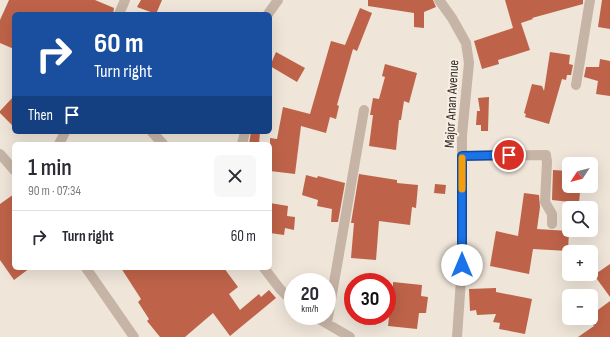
<!DOCTYPE html>
<meta charset="utf-8">
<style>
body{margin:0;font-family:"Sofia Sans Condensed",sans-serif;background:#f7f7f7;color:#2b2b33;height:100vh;display:flex;flex-direction:column;font-size:15px;white-space:nowrap}
*{box-sizing:border-box;margin:0}
p{font-size:13px;color:#7c7c81}
.icon{flex:none;width:22px;height:22px;fill:none;stroke:currentColor;stroke-width:2;stroke-linecap:round;stroke-linejoin:round}
.map{position:relative;flex:1;overflow:hidden}
.details{position:absolute;left:12px;top:142px;width:260px;height:128px;display:flex;flex-direction:column;background:#fff;border-radius:6px;box-shadow:0 4px 16px #0002}
.details>*{flex:none}
.banner{position:absolute;left:12px;top:12px;width:260px;height:122px;border-radius:6px;box-shadow:0 4px 16px #0002;background:#1a4fa0;color:#fff;overflow:hidden}
.needle{width:26px;rotate:234deg}
.fabs{position:absolute;left:562px;top:157px;display:grid;gap:8px}
.fabs a{display:grid;place-items:center;width:36px;height:36px;border-radius:6px;background:#fff;box-shadow:0 4px 16px #0002;font-size:20px}
.speed{position:absolute;left:284px;top:273px;display:flex;gap:8px;font-size:20px;font-weight:700;text-align:center}
.speed>*{display:grid;place-content:center;width:52px;height:52px;border-radius:50%;background:#fff;box-shadow:0 4px 16px #0002;line-height:1}
.speed small{font-size:10px;font-weight:400}
.speed .limit{border:6px solid #d22;background:#fff;color:#111}
.pin{position:absolute;display:grid;place-items:center;width:34px;height:34px;color:#fff;margin:-17px;border:2px solid #fff;border-radius:50%;box-shadow:0 1px 4px #0007}
.me{position:absolute;width:44px;margin:-22px;rotate:0deg;stroke-linejoin:round;filter:drop-shadow(0 0 3px #0008)}
.turn{display:flex;align-items:center;gap:14px;height:84px;padding:0 16px;font-size:18px}
.turn .icon{width:52px;height:52px;stroke-width:2.5}
.turn b{display:block;font-size:28px;line-height:34px}
.then{display:flex;align-items:center;height:38px;padding:0 16px;background:#0003;gap:8px;font-size:15px}
.round{display:grid;place-items:center;flex:none;width:42px;height:42px;border-radius:6px;background:#f7f7f7}
.overview{display:flex;align-items:center;justify-content:space-between;height:68px;padding:0 16px}
h1{font-size:24px;font-weight:600;line-height:30px}
ul{padding:0;list-style:none}
li{display:flex;align-items:center;gap:12px;height:52px;padding:0 16px;border-top:1px solid #e1e1e2}
li div{flex:1}
li b{display:block;font-size:15px}
li em{font-style:normal}
.map>svg:first-child{display:block}
.building{fill:#be6349}
.lines{fill:none;stroke-linecap:round;stroke-linejoin:round}
.minor{stroke:#c6b4a6;stroke-width:10}
.route-casing{stroke:#114b97;stroke-width:10}
.route{stroke:#1a73e8;stroke-width:7}
.slow{stroke:#f59e0b;stroke-width:7}
.labels{text-anchor:middle;stroke-width:4;stroke-linejoin:round;paint-order:stroke}
.street-label{font-size:14px;fill:#332a27;stroke:#f8efe5}
</style>
<div class="map">
<svg width="610" height="337" viewBox="0 0 610 337">
<rect width="100%" height="100%" fill="#efe5d9"/>
<path class="building" d="M9 0H95L114 8 113 14H14V49L0 43V20Z
M141 0H162L156 14 137 7Z
M368 0H433L436 7 424 12V28L414 27V13L368 6Z
M505 0H583V4L532 18 533 19 521 23 530 50 498 60 499 64 482 69 474 41 513 28Z
M602 0H610V29L598 27Z
M360 8 372 13 357 51 353 49 337 105 339 106 336 119 330 117 326 133 301 126 295 174 270 171V138L277 139 283 107 310 114 331 41 345 45Z
M276 52 305 68 297 82 270 66Z
M550 52 570 55 569 64 573 65 571 75H567L566 80 562 79 549 124 525 117 526 114 524 113 532 84 542 86 544 91Z
M600 59 610 61V96L596 94 598 81 584 77 586 67H599Z
M385 64 417 73 409 103 404 101 401 120H399L396 150 369 146 373 115H370L373 98 379 99 385 77 382 76Z
M14 96V127L0 113V111Z
M489 97 488 131H481V125H476L477 111H480L478 98Z
M251 132H260L259 144H249Z
M553 170 569 171V186H574L573 191 580 192 579 203 552 200Z
M359 174 397 180V183L418 185 416 208 412 207 410 225 379 221 376 260 351 258 354 223H351Z
M306 175 317 178 318 176 345 183 338 222H331L332 209 317 206 318 200 302 195Z
M435 184 446 185 445 194 434 193Z
M524 193 539 195 540 207 537 229 569 231 568 251 533 249 529 274 490 266 496 231 518 236Z
M14 194V268H30L14 280 0 260V204Z
M270 203 288 206 287 216 295 217 294 230 285 228 284 235 270 233Z
M610 264V297L594 275Z
M121 268H224L238 287 229 294 240 310 259 294 261 297 269 290 276 298 230 336 213 313 185 337H160L147 321 149 319 138 302 141 299Z
M393 282 422 285 421 296 428 297 426 313H419L417 329 388 326 390 308H387L388 288 393 289Z
M496 288V292L532 299 525 334 499 329 500 323 493 322 496 314 477 315 476 310 470 311 469 289Z
M610 301V337H578L594 326 587 318H591V315Z"/>
<g class="lines">
<path class="minor" d="M439 0 452 18 466 43 469 63 462 135V265L457 337
M119 14 125 0
M268 14 278 0
M576 85 590 0
M152 132 163 144
M59 144 65 132
M242 144 245 132
M0 154 14 170
M462 156 546 155 547 162 545 202 552 214V224
M86 268 134 337
M264 268 280 289 293 302
M314 316 350 337
M327 323 364 110"/>
</g>
<g class="lines">
<g class="route-casing">
<path id="route" d="M462 265V156L509 155"/>
</g>
<use href="#route" class="route"/>
<path class="slow" d="M462 189V158"/>
</g>
<g class="labels">
<g class="street-label">
<text transform="translate(451 104) rotate(-87)" y="5">Major Anan Avenue</text>
</g>
</g>
</svg>
<div class="fabs">
<a><svg class="needle" viewBox="-14 -14 28 28"><path d="M0-13l5 13h-10z" fill="#e53935"/><path d="M0 13l5-13h-10z" fill="#7c7c81"/></svg></a>
<a><svg class="icon" aria-label="search" viewBox="0 0 24 24"><circle cx="10" cy="10" r="6"/><path d="M15 15l6 6"/></svg></a>
<a>+</a>
<a>−</a>
</div>
<div class="speed"><div>20<small>km/h</small></div><div class="limit">30</div></div>
<div class="pin" style="left:509px;top:155px;background:#d93025"><svg class="icon" aria-label="arrive" viewBox="0 0 24 24"><path d="M6 21V4h12l-3 4 3 4H6"/></svg></div>
<svg class="me" style="left:462px;top:265px" viewBox="-20 -20 40 40"><circle r="19" fill="#fff"/><path d="M0-13L10 11 0 6-10 11z" fill="#1a73e8"/></svg>
<div class="banner">
<div class="turn"><svg class="icon" aria-label="right" viewBox="0 0 24 24"><path d="M7 20v-9h11M14 6l5 5-5 5"/></svg><div><b>60 m</b>Turn right</div></div>
<div class="then">Then<svg class="icon" aria-label="arrive" viewBox="0 0 24 24"><path d="M6 21V4h12l-3 4 3 4H6"/></svg></div>
</div>
<section class="details">
<div class="overview"><div><h1>1 min</h1><p>90 m · 07:34</p></div><a class="round"><svg class="icon" aria-label="close" viewBox="0 0 24 24"><path d="M6 6l12 12M18 6L6 18"/></svg></a></div>
<ul>
<li><svg class="icon" aria-label="right" viewBox="0 0 24 24"><path d="M7 20v-9h11M14 6l5 5-5 5"/></svg><div><b>Turn right</b></div><em>60 m</em></li>
</ul>
</section>
</div>
